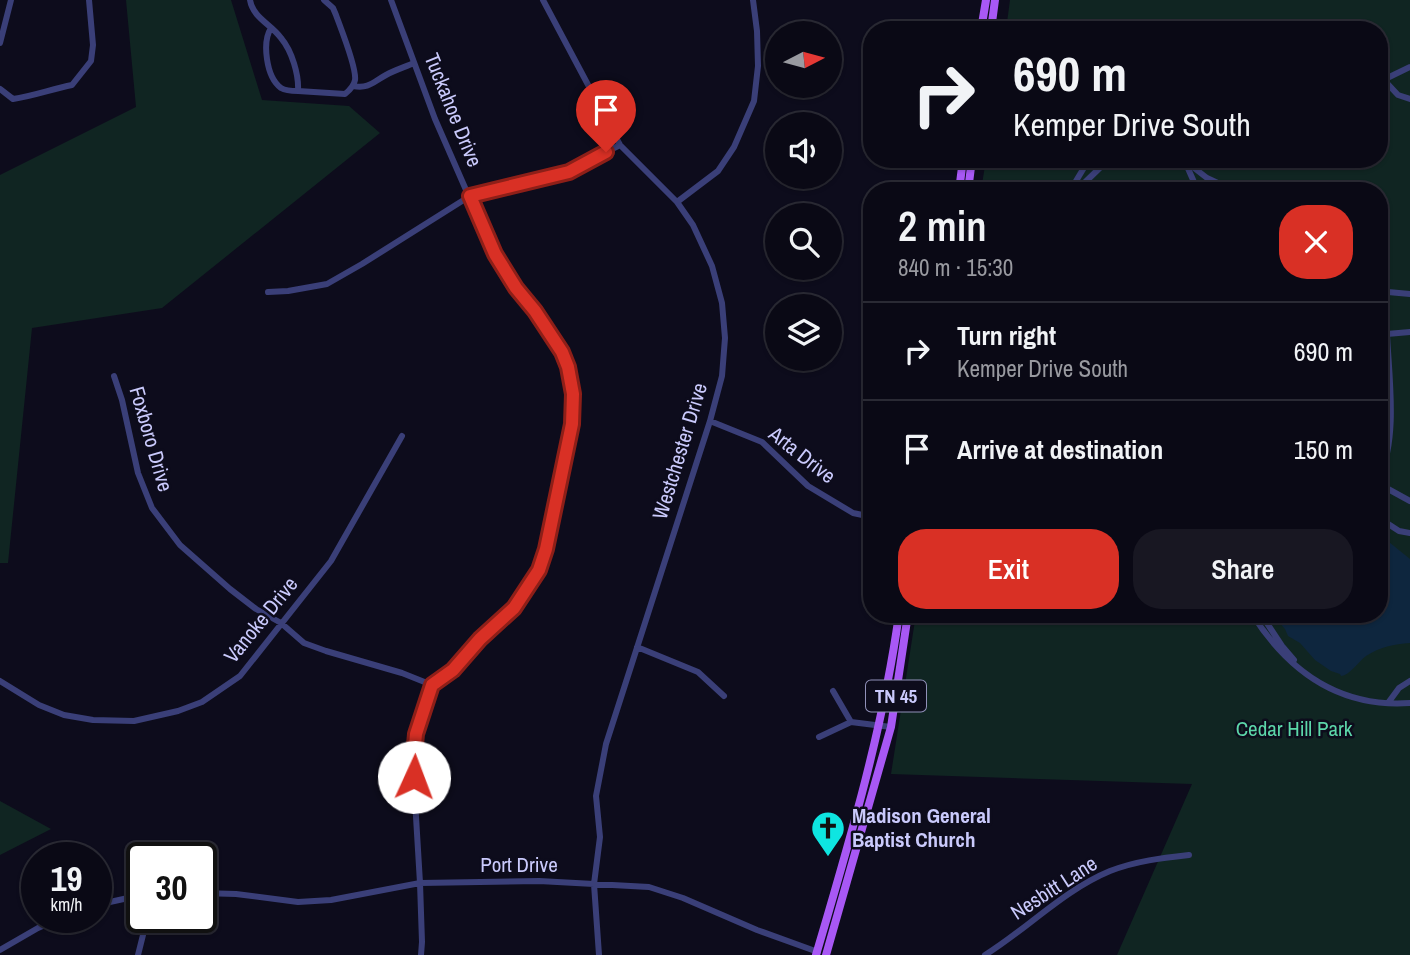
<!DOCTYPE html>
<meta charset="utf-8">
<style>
body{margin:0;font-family:"Archivo Narrow",sans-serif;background:#181722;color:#f1f3f6;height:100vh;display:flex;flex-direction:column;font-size:26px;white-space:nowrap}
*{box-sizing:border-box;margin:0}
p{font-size:23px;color:#999aa0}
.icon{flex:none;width:38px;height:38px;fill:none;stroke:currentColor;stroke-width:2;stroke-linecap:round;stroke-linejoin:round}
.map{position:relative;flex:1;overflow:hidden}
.side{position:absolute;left:863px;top:182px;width:525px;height:441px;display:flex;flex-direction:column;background:#0a0915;border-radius:28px;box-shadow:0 2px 5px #0004,0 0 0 2px #2a2a34}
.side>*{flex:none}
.top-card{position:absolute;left:863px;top:21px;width:525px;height:147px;border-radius:28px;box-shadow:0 2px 5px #0004,0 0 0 2px #2a2a34;background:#0a0915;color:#f1f3f6;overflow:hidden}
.needle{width:46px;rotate:84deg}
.tools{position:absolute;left:765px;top:21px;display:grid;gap:14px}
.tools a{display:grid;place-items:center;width:77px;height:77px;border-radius:50%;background:#0a0915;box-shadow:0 2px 5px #0004,0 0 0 2px #2a2a34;font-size:35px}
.speed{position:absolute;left:21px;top:842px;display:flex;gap:14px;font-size:35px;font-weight:700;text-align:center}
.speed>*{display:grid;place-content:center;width:91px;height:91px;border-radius:50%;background:#0a0915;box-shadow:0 2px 5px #0004,0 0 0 2px #2a2a34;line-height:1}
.speed small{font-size:18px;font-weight:400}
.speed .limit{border:4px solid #111;border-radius:10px;background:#fff;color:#111}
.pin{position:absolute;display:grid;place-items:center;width:60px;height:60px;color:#fff;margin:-72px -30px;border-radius:50% 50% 50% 0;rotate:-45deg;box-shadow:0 0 7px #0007}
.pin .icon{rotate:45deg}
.me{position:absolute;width:77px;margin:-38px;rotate:2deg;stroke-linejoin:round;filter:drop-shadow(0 0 5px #0008)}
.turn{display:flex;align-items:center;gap:24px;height:147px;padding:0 35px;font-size:32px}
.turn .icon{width:91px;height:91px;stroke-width:2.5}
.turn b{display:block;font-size:49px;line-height:60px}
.round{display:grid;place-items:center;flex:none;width:74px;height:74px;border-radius:28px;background:#181722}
.head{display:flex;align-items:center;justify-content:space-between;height:119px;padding:0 35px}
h1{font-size:42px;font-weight:600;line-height:52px}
.action{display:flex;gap:14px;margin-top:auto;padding:14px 35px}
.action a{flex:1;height:80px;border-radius:28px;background:#d93025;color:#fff;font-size:28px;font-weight:600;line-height:80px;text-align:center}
.action a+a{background:#181722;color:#f1f3f6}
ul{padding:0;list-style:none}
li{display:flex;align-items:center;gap:21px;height:98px;padding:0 35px;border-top:2px solid #2a2a34}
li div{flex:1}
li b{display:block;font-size:26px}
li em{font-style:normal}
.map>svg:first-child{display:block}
.green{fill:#102522}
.water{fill:#0e263e}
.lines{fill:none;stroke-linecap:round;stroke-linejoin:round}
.minor{stroke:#3a3f78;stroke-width:6}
.major{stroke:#a858f5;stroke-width:8}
.route-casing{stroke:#8d1f18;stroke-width:18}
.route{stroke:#d93025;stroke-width:12}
.labels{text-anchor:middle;stroke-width:5;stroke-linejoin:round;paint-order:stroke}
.shield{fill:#0d0c1c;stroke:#9191b9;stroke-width:2}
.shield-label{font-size:19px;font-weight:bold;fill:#cacafc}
.street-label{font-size:21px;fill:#cacafc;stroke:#0d0c1c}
.park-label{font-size:21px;fill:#5cd6a9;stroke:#0d0c1c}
.poi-label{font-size:21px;font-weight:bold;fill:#cacafc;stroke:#0d0c1c;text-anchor:start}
</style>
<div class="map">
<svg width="1410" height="955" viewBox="0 0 1410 955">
<rect width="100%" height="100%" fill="#0d0c1c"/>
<path class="green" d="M126 0H231L262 100 349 106 380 133 162 308 32 328 8 563H0V175L136 107Z
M1010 0H1410V955H1117L1192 784 891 774 916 614H1379V191H981L986 159H1379V30H1006Z
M0 801 51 829 0 855Z"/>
<path class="water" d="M1379 534 1410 559V643C1394 644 1380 647 1366 656 1357 663 1350 675 1341 676L1340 674 1331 671 1315 660 1300 643 1288 636 1285 629 1272 614H1379Z"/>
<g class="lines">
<path class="minor" d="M250 0C253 18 271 24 281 38 292 51 299 75 298 91 292 91 286 91 281 88 266 77 262 42 271 28
M391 0 435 119 494 254 516 288 535 311 563 352 568 367 573 394 572 424 546 549 539 570 515 608 480 639 453 669 432 685 416 734 413 767 420 883 422 942 421 955
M543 0 620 145 677 202 693 225 712 266 722 303 725 338 722 376 710 421 606 744 596 796 600 837 594 884 599 955
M0 43 11 0
M1384 80 1398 95 1410 99
M1379 82 1410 67
M353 86C369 89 373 82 386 75 395 70 405 67 414 63
M0 89 13 99C33 96 52 89 72 85L91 61 93 45 89 0
M298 91 345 94C350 90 354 86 355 80 357 68 341 29 336 15L333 8 324 0
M1184 160 1207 178 1235 191
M1186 164 1198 191
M1070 191 1085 166 1092 159
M1076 191 1109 159
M677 202 718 171 734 147 754 101 758 66 757 31 753 0
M268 292 288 291 327 284 362 264 470 196 569 171 620 145
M1379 295 1388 292 1410 294
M1379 321 1387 334C1389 378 1398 438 1379 478
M1387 334 1410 332
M114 376 122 400 138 473 152 508 180 545 230 589 256 609 281 623 304 643 326 651 402 673 432 685
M710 421 762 442 808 486 853 513 872 517
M1379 484 1410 501
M1379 518 1399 531 1410 533
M1252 614C1289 672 1339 708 1410 703
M1261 614 1282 646 1294 660
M637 647 698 672 724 696
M0 681 39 705 64 715 93 720 134 721 178 711 202 702 240 676 331 561 402 436
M833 691 851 722
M1388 703 1399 688 1410 681
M819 737 851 722 891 727
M201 893 236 894 298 902 331 900 420 883 539 881 649 887 683 898 757 930 818 952
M96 905 142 895
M0 950 38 928 63 917
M138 955 145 927 144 917
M985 955C1027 929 1064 890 1110 871 1136 861 1162 858 1189 855"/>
<path class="major" d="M981 30 986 0
M991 30 995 0
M959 191 963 159
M968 191 972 159
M816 955C849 843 883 730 899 614
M826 955 891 727 908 614"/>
</g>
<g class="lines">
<g class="route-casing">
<path id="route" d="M414 777 413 767 416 734 432 685 453 670 480 639 514 608 539 570 546 549 572 424 573 394 568 367 562 352 535 311 516 288 495 254 470 196 569 172 606 152"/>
</g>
<use href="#route" class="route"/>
</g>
<defs>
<g id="church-pin" transform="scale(1.75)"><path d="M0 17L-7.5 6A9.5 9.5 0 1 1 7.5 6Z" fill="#0ee5e1" stroke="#0d0c1c"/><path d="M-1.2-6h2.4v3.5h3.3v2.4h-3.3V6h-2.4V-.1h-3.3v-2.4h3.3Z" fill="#111"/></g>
</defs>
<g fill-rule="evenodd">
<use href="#church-pin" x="828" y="828"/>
</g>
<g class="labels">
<rect class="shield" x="866" y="680.5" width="60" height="31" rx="5"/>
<g class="shield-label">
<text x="896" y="703">TN 45</text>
</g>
<g class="street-label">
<text transform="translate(453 110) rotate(68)" y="7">Tuckahoe Drive</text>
<text transform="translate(151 439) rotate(74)" y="7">Foxboro Drive</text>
<text transform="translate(680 451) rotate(-73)" y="7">Westchester Drive</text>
<text transform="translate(802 455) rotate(38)" y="7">Arta Drive</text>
<text transform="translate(261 620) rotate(-51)" y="7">Vanoke Drive</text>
<text x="519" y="872">Port Drive</text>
<text transform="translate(1054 888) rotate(-33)" y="7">Nesbitt Lane</text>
</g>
<g class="park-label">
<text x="1294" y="736">Cedar Hill Park</text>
</g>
<g class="poi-label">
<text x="852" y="823">Madison General<tspan x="852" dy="24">Baptist Church</tspan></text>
</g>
</g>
</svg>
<div class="tools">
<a><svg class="needle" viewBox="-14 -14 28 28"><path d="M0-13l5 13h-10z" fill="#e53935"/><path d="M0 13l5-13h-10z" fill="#999aa0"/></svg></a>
<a><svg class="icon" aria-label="sound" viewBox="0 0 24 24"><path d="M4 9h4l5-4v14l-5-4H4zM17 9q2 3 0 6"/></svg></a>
<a><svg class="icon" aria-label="search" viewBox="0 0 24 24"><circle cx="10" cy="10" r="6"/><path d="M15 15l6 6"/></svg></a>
<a><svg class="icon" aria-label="layers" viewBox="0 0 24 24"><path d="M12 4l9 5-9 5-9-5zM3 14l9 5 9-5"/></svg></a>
</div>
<div class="speed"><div>19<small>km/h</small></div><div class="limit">30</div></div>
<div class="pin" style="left:606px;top:152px;background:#d93025"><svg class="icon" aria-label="arrive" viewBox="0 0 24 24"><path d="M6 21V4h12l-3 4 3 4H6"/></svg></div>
<svg class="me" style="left:414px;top:777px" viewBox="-20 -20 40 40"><circle r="19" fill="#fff"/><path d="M0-13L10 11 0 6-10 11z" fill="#d93025"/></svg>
<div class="top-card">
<div class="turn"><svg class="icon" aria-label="right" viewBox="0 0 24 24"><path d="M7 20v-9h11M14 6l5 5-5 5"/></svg><div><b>690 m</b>Kemper Drive South</div></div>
</div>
<section class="side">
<div class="head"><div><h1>2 min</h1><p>840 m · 15:30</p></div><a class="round" style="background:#d93025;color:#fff"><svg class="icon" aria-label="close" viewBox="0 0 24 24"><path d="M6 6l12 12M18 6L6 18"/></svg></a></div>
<ul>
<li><svg class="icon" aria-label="right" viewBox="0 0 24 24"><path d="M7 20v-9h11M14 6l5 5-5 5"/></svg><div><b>Turn right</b><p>Kemper Drive South</p></div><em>690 m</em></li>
<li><svg class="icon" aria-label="arrive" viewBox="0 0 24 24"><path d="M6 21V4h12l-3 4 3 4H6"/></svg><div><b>Arrive at destination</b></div><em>150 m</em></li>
</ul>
<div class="action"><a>Exit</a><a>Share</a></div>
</section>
</div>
